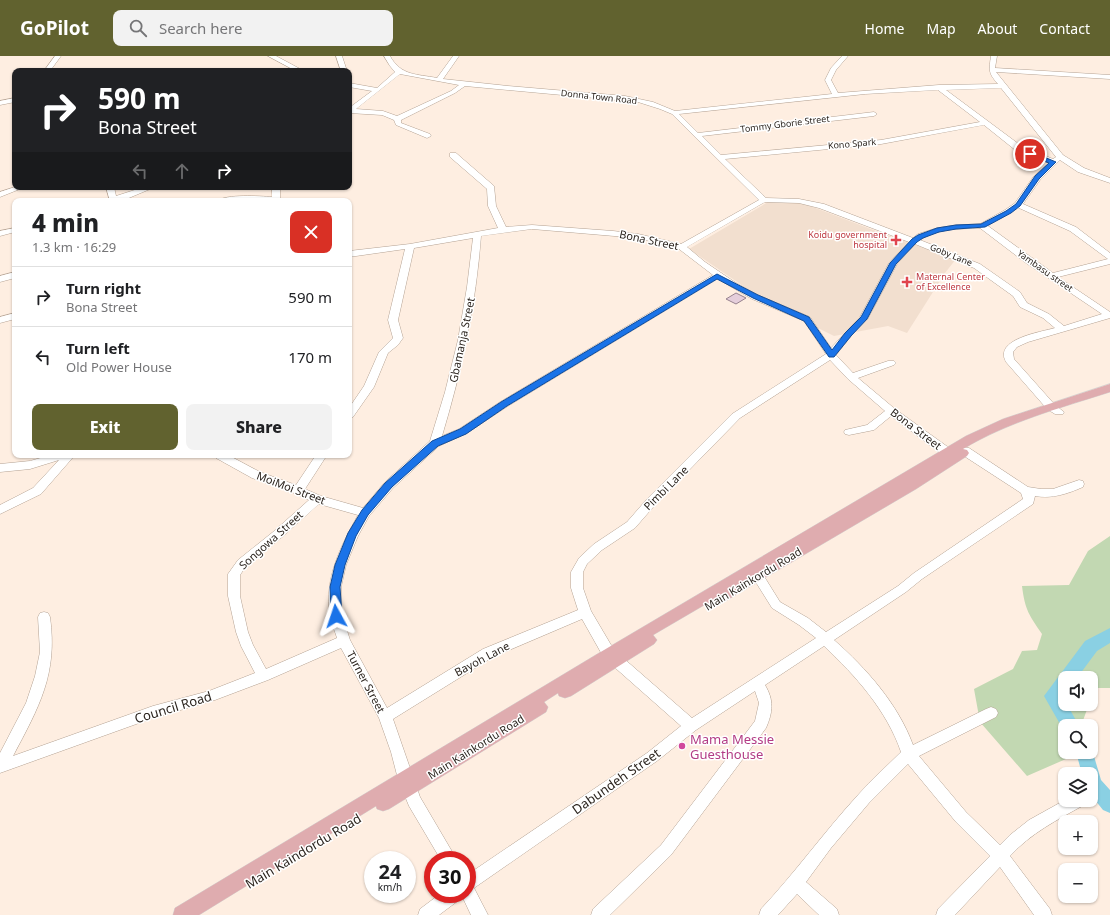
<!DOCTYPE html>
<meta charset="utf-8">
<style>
body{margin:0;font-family:"Noto Sans",sans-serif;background:#f2f2f2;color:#202124;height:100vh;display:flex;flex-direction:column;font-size:15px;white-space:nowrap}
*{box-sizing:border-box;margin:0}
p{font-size:13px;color:#757577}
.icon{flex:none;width:22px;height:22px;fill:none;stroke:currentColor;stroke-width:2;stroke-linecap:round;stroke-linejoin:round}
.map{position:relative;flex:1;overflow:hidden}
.drawer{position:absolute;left:12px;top:142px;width:340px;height:260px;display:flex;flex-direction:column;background:#fff;border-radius:8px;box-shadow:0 1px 3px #0004}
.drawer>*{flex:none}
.top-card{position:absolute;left:12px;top:12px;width:340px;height:122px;border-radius:8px;box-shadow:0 1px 3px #0004;background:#202124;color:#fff;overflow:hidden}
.fabs{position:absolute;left:1058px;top:615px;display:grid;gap:8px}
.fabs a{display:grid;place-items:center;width:40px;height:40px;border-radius:8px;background:#fff;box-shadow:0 1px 3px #0004;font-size:20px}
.speed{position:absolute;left:364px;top:795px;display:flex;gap:8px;font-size:20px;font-weight:700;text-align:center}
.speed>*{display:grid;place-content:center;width:52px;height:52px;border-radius:50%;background:#fff;box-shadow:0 1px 3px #0004;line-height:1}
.speed small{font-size:10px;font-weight:400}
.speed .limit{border:6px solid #d22;background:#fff;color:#111}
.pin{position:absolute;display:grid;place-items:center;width:34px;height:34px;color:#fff;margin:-17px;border:2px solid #fff;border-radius:50%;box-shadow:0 1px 4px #0007}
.me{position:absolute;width:44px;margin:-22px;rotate:355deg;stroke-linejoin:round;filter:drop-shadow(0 0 3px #0008)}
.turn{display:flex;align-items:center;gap:14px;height:84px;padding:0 20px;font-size:18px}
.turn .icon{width:52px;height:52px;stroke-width:2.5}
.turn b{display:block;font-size:28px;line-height:34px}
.lanes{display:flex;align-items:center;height:38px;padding:0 20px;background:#0003;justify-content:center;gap:20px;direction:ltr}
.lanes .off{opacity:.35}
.round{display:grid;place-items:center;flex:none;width:42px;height:42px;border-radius:8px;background:#f2f2f2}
.headline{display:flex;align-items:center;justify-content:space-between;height:68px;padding:0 20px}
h1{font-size:24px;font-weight:800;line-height:30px}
.action{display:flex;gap:8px;margin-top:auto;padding:8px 20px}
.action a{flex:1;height:46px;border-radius:8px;background:#61622f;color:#fff;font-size:16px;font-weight:800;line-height:46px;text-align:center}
.action a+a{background:#f2f2f2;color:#202124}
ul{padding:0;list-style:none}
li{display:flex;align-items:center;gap:12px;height:60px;padding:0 20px;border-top:1px solid #e0e0e0}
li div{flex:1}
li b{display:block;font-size:15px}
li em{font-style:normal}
header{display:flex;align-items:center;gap:24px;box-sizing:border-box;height:56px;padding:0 20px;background:#61622f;color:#fff}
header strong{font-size:19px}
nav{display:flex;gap:22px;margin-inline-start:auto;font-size:14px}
.search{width:280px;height:36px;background:#f2f2f2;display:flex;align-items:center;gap:10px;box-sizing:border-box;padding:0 14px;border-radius:8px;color:#757577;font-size:15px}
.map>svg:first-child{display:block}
.medical{fill:#f2dfcf}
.green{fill:#c2d8b2}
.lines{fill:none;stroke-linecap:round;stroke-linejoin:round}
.river{fill:#8ad0e3;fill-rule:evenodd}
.building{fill:#e5cedb;stroke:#97828e}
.minor-casing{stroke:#b4a293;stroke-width:1}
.major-casing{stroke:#d5d4d2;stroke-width:1}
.minor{fill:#fff;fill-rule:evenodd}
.major{fill:#dfacaf;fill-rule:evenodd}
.route{fill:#1a73e8;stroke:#114b97}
.health-dot{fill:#e0444e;stroke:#fff;stroke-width:1.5}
.hotel-dot{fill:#d1479c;stroke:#fff;stroke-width:1.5}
.labels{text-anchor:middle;stroke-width:3;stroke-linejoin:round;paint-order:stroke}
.far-street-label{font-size:9px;fill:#2d2620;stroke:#fff}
.far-health-label{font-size:9px;fill:#be3a42;stroke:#fff;text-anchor:end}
.street-label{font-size:11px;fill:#2d2620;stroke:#fff}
.near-street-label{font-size:13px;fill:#2d2620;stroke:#fff}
.near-hotel-label{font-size:13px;fill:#b23c85;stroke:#fff;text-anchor:start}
</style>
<header>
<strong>GoPilot</strong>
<div class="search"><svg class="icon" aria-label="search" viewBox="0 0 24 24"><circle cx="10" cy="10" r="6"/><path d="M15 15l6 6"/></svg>Search here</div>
<nav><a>Home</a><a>Map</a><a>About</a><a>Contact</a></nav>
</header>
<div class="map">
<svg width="1110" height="859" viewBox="0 0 1110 859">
<rect width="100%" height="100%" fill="#feeee1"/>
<path class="medical" d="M768 146H800L881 177 956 203 945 217 907 277 888 270 834 280 786 256 769 244 746 232 689 193Z"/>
<path class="green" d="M1110 480V632H1096L1091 643V622H1065V648H1089L1081 670H1065V696H1082L1027 720 980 666 974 633 1013 613 1022 595 1037 594 1042 578C1029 559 1025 554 1022 530L1069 529 1088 495Z"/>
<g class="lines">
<path class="river" d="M1110 572V587L1097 595 1077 622H1065V637L1062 641 1065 648H1067L1079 670H1065V676L1064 675 1044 640 1085 585Z
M1091 690 1101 724 1110 734V757L1103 754 1091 739V718H1082L1076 696H1091Z"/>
</g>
<path class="building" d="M736 237 746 242 736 248 726 243Z"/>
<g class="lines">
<g class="minor-casing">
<path id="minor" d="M55 0H61L50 15H44Z
M268 0H276L304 15H296Z
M336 0H342L347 15H341Z
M384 0H390C401 20 417 18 437 22L453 0H459L443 23 508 30 625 40 653 46 675 55 832 38 825 24 831 12 842 0H848L836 14 831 24 838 37 939 29 998 28C988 17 989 14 991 0H997L995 12 1110 19V23L996 16 1063 99 1084 112 1110 122V127L1078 116 1060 104 1040 124 1023 148 1076 171 1110 197V208L1058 221 1110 256V262L1028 286 1017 291 1013 296 1014 303 1055 349 1064 356 1063 358H1055L1047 353 1006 306C993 283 1041 276 1055 272L1043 262 1020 251 1013 240 974 212 915 188 897 208 867 264 851 280 836 299 853 317 888 305H894L896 307 894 309 858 322 895 353 959 399 960 402 959 405H951L891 360 874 374 849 379 845 378 844 376 845 374 867 369 885 355 848 323 830 304 740 362 655 449 635 472 602 494 587 508 583 516V532L591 555 614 594 692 662 816 582 799 569 772 552 752 520 754 517 758 515 762 517 780 546 808 562 826 576 898 530 914 517 1023 443 1021 437 961 398 960 395 961 392H969L1028 431 1041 433H1053L1079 424 1083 425 1084 428 1083 431C1067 438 1052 443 1035 440L1033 448 922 523 906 536 834 584C866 612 898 648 913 689L986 653 991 651 996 653 998 657 996 661 919 700 966 756 1000 789 1010 779 1029 764 1065 744H1086L1084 749C1057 764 1031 777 1010 800L1050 853 1052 859H1034L1000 811 955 859H936L938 853 990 800 956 766 908 708 869 747 831 792 806 826 837 853 839 859H819L797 838 778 859H759L761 853C795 817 824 776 858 739 871 724 887 710 901 696 887 655 856 620 824 590L765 629C774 644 773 656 766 672L671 799 610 859H591L593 853 661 789 755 665 759 647 755 635 696 674 657 705 474 832 488 859H471L461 838 459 844 439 859H418L420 853 440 838H467V819L647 697 681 670 604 602 582 563 493 601 393 663 420 741 457 804H441L409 750 398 723 391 696 379 662 341 592 268 624 215 644 153 662 0 717V697L26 647 35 620 40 596 38 561 40 557 44 556 48 557 50 561C58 618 39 651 13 700L153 650 209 635 255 617 241 590 236 576 228 540V518L238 504 273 476 309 444 294 437 252 422 216 402 215 399H228L260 416 296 429 316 399H327L305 433 321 440 363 452 385 426 430 385 445 336 458 284 467 231 473 182 414 192 398 264 403 282 398 289 388 297 374 331 353 361 349 362V352L364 330 379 296 393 282 388 264 405 193 349 201V195L410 188 498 172 488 150 487 133 450 101V97H456L494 130 496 150 506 171 532 169 613 175 638 178 681 188 759 144 672 58 660 53 638 46 465 30 455 37 401 64V67L430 78 431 80 427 82 396 69 394 64 382 59 349 57V52L372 35 349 31V27L377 32 395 16 390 10ZM400 18 459 29 451 35 397 60 383 55 356 53ZM1001 32 1056 101 1053 103 1020 89 946 34ZM938 34 980 66 881 84 721 99 702 80 874 60 877 58 874 56 698 77 679 58 865 38ZM984 69 1014 93 1049 107 1034 120 1015 147 1005 154 980 168 956 169 937 172 918 178 913 182 824 148 799 143 766 142 725 103 881 88ZM765 146 799 147 819 152 909 186 889 207 860 261 831 292 810 261 758 239 736 227 705 206 687 191ZM1019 152 1070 175 1108 203 1053 217 988 170ZM980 172 1026 207 1102 258 1064 270 1049 258 1027 247 1020 236 980 208 920 184C937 172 960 173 980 172ZM532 173 638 182 679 193 713 219 500 346 459 373 442 380C462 314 476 248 481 180ZM718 223 752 243 804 265 826 298 732 358 647 443 627 466 594 488 579 502 571 516V532L578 554 483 593 387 652 350 584 342 559 341 531 346 509 358 480 369 460 393 432 439 390 467 377 508 350ZM319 448 358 459C341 490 324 522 330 559 331 567 335 575 337 582L266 613 253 589 248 576 240 540V519L246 510 281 482Z
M15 42V46L0 49V45Z
M15 131H25L0 141V136Z
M106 131H114L116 140 144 131H155L124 144 110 145Z
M272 131H280V145H217C226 138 260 140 272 141Z
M15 172V176L0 180V175Z
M15 216V222L0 226V220Z
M15 257V263L0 267V261Z
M51 399H75L41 438 0 458V449L33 432 59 404 30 413 0 416V408L30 405Z"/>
</g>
<g class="major-casing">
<path id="major" d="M1110 328V336C1060 352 1008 366 963 393L967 394 969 397 967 400 916 433 717 550 712 552 707 550 706 548 653 579 657 584 654 588 571 640 565 642 559 640 558 637 544 646 548 651 546 656 389 753 383 755 377 753 376 750 199 859H173L175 852 604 594 966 380 1003 363Z"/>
</g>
<use href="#minor" class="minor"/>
<use href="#major" class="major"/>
</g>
<path class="route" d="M1028 96H1032L1056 106 1039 123 1020 150 1011 157 985 171 956 173 939 176 923 182 917 186 896 208 867 263 851 280 834 301H829L804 265 753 242 717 223 507 350 466 378 438 390 392 431 368 459 356 480 345 509 340 531 342 560 340 562 336 564 333 562 331 560 330 531 335 509 348 477 362 454 385 427 432 385 460 373 501 346 717 218 758 239 809 261 832 294 845 277 861 261 890 207 912 183 918 179 937 172 956 169 981 168 1006 155 1016 148 1035 120 1049 107 1028 99Z"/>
<g class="health-dot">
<path d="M894 178h4v4h4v4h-4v4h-4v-4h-4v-4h4z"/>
<path d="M905 220h4v4h4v4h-4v4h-4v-4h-4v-4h4z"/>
</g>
<circle class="hotel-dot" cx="682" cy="690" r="4"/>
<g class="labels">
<g class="far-street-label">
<text transform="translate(599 41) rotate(6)" y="3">Donna Town Road</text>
<text transform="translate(785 68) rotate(-7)" y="3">Tommy Gborie Street</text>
<text transform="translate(852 88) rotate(-5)" y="3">Kono Spark</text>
<text transform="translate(951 199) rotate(22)" y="3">Goby Lane</text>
<text transform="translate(1045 215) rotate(35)" y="3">Yambasu street</text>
</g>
<g class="far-health-label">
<text x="887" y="182">Koidu government<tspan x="887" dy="10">hospital</tspan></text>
<text x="916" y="224" text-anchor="start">Maternal Center<tspan x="916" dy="10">of Excellence</tspan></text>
</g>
<g class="street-label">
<text transform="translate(649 184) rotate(12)" y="4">Bona Street</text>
<text transform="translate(462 284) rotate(-78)" y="4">Gbamanja Street</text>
<text transform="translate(916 373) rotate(37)" y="4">Bona Street</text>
<text transform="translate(291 432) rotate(21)" y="4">MoiMoi Street</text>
<text transform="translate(666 432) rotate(-45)" y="4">Pimbi Lane</text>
<text transform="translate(271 484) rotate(-42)" y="4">Songowa Street</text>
<text transform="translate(753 523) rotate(-31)" y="4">Main Kainkordu Road</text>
<text transform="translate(482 603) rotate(-28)" y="4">Bayoh Lane</text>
<text transform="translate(366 626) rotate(62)" y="4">Turner Street</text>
<text transform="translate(476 691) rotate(-32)" y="4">Main Kainkordu Road</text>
</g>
<g class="near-street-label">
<text transform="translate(173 651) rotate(-17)" y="5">Council Road</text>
<text transform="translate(616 725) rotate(-35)" y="5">Dabundeh Street</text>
<text transform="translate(303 795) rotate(-31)" y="5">Main Kaindordu Road</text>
</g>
<g class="near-hotel-label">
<text x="690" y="688">Mama Messie<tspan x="690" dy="15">Guesthouse</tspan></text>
</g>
</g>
</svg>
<div class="fabs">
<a><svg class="icon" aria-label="sound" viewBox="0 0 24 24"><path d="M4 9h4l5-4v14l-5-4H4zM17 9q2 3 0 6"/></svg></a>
<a><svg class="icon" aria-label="search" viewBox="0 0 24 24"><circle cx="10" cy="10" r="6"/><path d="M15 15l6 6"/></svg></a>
<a><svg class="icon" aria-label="layers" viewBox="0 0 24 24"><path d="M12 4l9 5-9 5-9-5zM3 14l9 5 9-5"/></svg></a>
<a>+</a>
<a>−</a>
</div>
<div class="speed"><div>24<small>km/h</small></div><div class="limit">30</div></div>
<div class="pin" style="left:1030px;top:98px;background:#d93025"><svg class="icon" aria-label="arrive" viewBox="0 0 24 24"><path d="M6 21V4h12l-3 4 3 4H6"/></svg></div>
<svg class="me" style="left:336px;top:560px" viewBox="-20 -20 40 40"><path d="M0-17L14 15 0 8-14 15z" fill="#1a73e8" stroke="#fff" stroke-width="4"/></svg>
<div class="top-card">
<div class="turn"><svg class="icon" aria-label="right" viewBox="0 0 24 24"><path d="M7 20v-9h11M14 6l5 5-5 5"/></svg><div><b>590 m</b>Bona Street</div></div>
<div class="lanes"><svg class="icon off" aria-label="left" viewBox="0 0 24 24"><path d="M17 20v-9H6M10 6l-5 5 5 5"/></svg><svg class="icon off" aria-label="ahead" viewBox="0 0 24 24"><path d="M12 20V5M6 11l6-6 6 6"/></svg><svg class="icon" aria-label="right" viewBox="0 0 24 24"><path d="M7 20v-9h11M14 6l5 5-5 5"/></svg></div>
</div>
<section class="drawer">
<div class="headline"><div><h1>4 min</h1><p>1.3 km · 16:29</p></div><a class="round" style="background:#d93025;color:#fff"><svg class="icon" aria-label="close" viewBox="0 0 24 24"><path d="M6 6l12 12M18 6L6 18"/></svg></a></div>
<ul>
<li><svg class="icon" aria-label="right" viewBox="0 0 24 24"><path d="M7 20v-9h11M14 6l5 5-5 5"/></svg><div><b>Turn right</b><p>Bona Street</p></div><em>590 m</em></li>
<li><svg class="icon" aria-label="left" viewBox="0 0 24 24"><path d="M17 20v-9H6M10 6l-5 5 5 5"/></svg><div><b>Turn left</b><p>Old Power House</p></div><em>170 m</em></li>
</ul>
<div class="action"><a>Exit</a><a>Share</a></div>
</section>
</div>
